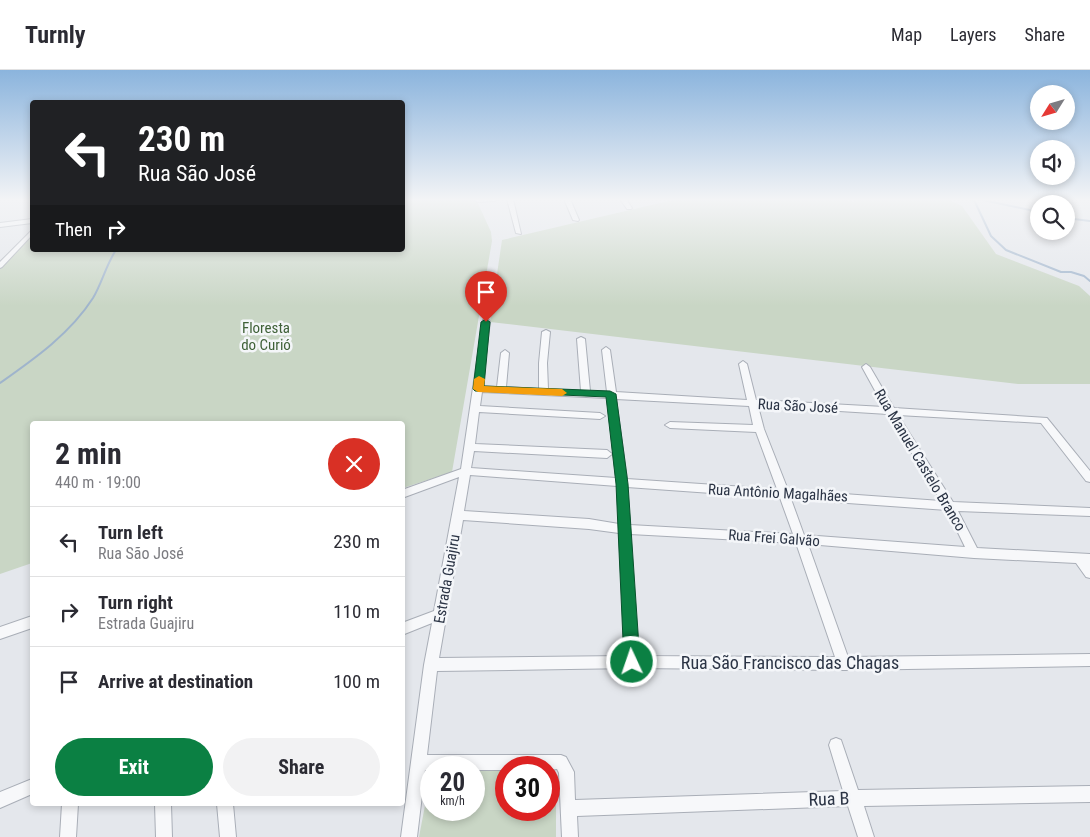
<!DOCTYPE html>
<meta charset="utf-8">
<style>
body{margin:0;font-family:"Roboto Condensed",sans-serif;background:#f2f2f3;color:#2b2b33;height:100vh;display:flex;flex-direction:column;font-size:19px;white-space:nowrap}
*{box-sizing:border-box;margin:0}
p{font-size:16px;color:#7c7c81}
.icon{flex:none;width:28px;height:28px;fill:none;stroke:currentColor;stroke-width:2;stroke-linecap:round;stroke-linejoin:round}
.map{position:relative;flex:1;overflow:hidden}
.sheet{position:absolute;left:30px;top:351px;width:375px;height:385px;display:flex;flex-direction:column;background:#fff;border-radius:5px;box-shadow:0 2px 8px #0003}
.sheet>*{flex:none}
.hud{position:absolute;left:30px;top:30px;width:375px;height:152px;border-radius:5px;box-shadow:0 2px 8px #0003;background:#202124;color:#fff;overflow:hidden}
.needle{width:32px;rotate:233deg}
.controls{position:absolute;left:1030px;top:15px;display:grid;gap:10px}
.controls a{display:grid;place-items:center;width:45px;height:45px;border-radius:50%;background:#fff;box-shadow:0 2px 8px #0003;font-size:25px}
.speed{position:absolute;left:420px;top:686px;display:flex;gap:10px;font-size:25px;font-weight:700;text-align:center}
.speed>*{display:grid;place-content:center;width:65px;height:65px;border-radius:50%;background:#fff;box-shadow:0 2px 8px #0003;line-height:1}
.speed small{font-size:12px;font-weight:400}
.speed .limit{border:8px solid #d22;background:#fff;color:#111}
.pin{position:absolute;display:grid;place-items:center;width:42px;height:42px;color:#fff;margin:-51px -21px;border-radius:50% 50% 50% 0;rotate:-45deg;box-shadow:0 0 5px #0007}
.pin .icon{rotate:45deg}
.me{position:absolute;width:55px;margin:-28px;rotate:357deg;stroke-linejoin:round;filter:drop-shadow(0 0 4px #0008)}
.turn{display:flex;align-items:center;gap:18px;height:105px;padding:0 25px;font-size:22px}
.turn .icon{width:65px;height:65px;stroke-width:2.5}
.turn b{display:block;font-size:35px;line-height:42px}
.then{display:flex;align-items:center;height:48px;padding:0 25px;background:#0003;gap:10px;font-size:19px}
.round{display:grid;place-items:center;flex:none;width:52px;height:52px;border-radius:26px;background:#f2f2f3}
.overview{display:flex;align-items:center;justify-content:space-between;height:85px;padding:0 25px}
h1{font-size:30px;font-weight:700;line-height:38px}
.button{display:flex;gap:10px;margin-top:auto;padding:10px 25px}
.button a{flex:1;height:58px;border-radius:30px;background:#0b8043;color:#fff;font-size:20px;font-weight:700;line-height:58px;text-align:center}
.button a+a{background:#f2f2f3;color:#2b2b33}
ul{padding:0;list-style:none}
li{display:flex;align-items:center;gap:15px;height:70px;padding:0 25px;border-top:1px solid #e1e1e2}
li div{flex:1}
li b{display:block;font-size:19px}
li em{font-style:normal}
header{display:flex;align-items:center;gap:30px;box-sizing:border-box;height:70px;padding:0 25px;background:#fff;border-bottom:1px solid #e1e1e2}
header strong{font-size:24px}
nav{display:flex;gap:28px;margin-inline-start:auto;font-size:18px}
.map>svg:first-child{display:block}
.green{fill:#c9d6c5}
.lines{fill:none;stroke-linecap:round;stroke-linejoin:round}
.stream{stroke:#9fb4cc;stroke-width:2}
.minor-casing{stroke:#a9aeb7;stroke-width:2}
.minor{fill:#f7f8fa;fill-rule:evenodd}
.route{fill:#0b8043;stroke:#07532c}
.slow{fill:#f59e0b}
.labels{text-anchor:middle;stroke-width:5;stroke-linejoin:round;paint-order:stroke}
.park-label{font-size:15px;fill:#3f6138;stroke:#f4f6f9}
.street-label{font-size:15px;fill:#2b3445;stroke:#f4f6f9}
.near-street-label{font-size:18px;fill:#2b3445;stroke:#f4f6f9}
</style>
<header>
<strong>Turnly</strong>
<nav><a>Map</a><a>Layers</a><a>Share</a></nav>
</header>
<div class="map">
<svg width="1090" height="767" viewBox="0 0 1090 767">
<rect width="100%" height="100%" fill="#e4e7ec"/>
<path class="green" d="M403 129H476L491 162 492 171 452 402 403 418 402 354H32V493L0 504V197L19 174 32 162V180H402Z
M677 129H843L853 132 858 129H947L962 136 996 184 1079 216 1090 226V314H1018L490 252 502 170Z
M506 700V740H549V701L554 705 556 713V767H419L431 704V740H474V701Z"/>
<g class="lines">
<path class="stream" d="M970 129 975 132 991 166 1006 180 1061 202H1071L1084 206 1090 211
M978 129 1039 142
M1066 148 1090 151
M0 313C34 289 70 264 93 228 102 213 106 195 116 180"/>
<g class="minor-casing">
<path id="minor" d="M476 129H498L495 131 478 132 476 131Z
M507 129H513L521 164 516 163Z
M564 129H570L579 150 578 151 573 150Z
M620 129H626L632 138 631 139H627Z
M32 149V153L0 157V153Z
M32 160V165L2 197 0 198V192Z
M483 250H489L490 252 482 316 497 317 501 283 505 280 509 283 506 317 539 319V293L542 262 546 260 550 262 547 293 548 319 581 321 577 269 581 267 585 269 590 321 607 322 602 280 606 277 610 280 616 322 747 330 739 294 743 291 747 294 756 330 884 337 862 297 866 294 870 297 894 338 1047 348 1090 401V412L1086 411 1041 353 898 345 953 432 1090 438V446L958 441 977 478 1090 484V508L1086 507 1076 493 974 488 808 474 848 587 1090 584V596L844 600 632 598 437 601 427 685H561L566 687 574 702 575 730 843 721 829 675 831 670 836 668 841 670 858 720 1090 716V732L864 736 874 767H858L848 736 577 746 578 767H562L559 703 557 699 549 700V698H506V700H474V698H431V700H425L417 767H401L424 595 432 553 402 565V553L434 541 459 407 402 428V420L461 399ZM482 322 607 328 616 408 471 398 474 381 607 388 612 384 607 380 475 374 479 342 600 349 605 346 600 343 480 336ZM616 329 749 336 753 355 670 352 665 355 670 358 756 362 777 419 627 409ZM758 336 888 344 941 431 788 420 764 359ZM470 405 617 416 619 454 589 449 464 441ZM627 417 780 428 793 464 630 455ZM791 429 947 440 965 477 804 465ZM463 450 589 459 619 463 625 586 439 588ZM630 464 796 473 835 587 638 586Z
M32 546V558L0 569V557Z
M32 709V724L0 738V722Z
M62 734H78L76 767H60Z
M155 734H171L172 767H156Z
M217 734H233L236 767H220Z"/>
</g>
<use href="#minor" class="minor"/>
</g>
<linearGradient id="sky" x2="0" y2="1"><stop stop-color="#8bb4dd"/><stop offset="0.55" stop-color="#f3f4f6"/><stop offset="1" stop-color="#f3f4f6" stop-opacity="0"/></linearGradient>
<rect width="1090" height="236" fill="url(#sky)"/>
<path class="route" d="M486 249 490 252 484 316 610 321 616 324 628 414 640 592 637 597 632 599 627 597 624 592 616 414 606 327 475 321 473 319 481 252Z"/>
<path class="slow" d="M479 306 485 309 484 316 562 319 567 323 562 326 478 322 473 319 474 309Z"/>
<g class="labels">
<g class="park-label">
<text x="266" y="263">Floresta<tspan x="266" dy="17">do Curió</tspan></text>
</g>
<g class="street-label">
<text transform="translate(798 336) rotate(3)" y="5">Rua São José</text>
<text transform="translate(920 390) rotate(59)" y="5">Rua Manuel Castelo Branco</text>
<text transform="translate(778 423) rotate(3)" y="5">Rua Antônio Magalhães</text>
<text transform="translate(774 468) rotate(4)" y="5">Rua Frei Galvão</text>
<text transform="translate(447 509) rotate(-80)" y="5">Estrada Guajiru</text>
</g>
<g class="near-street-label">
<text x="790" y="599">Rua São Francisco das Chagas</text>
<text transform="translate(829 729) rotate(-2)" y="6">Rua B</text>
</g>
</g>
</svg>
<div class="controls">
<a><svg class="needle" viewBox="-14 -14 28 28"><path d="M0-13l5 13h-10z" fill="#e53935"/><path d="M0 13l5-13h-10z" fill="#7c7c81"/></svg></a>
<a><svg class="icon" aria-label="sound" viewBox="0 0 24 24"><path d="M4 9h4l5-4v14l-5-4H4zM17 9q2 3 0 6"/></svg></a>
<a><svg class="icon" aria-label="search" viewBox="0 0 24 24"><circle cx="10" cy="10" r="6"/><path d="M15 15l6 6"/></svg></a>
</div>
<div class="speed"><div>20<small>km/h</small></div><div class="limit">30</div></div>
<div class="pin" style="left:486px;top:252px;background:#d93025"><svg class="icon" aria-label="arrive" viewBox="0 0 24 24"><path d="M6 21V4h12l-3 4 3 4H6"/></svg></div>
<svg class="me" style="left:632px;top:592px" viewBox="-20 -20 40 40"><circle r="17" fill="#0b8043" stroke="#fff" stroke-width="3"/><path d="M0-11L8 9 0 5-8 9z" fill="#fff"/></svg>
<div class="hud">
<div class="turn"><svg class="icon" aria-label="left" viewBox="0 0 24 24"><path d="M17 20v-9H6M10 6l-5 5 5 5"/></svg><div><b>230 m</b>Rua São José</div></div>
<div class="then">Then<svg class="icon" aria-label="right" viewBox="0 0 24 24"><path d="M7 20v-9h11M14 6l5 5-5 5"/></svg></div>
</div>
<section class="sheet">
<div class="overview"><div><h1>2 min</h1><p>440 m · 19:00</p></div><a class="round" style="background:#d93025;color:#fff"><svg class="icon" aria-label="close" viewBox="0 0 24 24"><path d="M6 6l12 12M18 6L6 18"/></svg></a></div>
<ul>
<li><svg class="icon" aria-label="left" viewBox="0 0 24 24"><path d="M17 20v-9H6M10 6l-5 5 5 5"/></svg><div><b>Turn left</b><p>Rua São José</p></div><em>230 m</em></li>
<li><svg class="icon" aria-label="right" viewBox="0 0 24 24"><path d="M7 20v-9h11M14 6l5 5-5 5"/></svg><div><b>Turn right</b><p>Estrada Guajiru</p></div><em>110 m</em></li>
<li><svg class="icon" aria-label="arrive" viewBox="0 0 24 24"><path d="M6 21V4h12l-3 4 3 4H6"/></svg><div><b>Arrive at destination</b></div><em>100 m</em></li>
</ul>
<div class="button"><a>Exit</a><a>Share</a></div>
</section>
</div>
